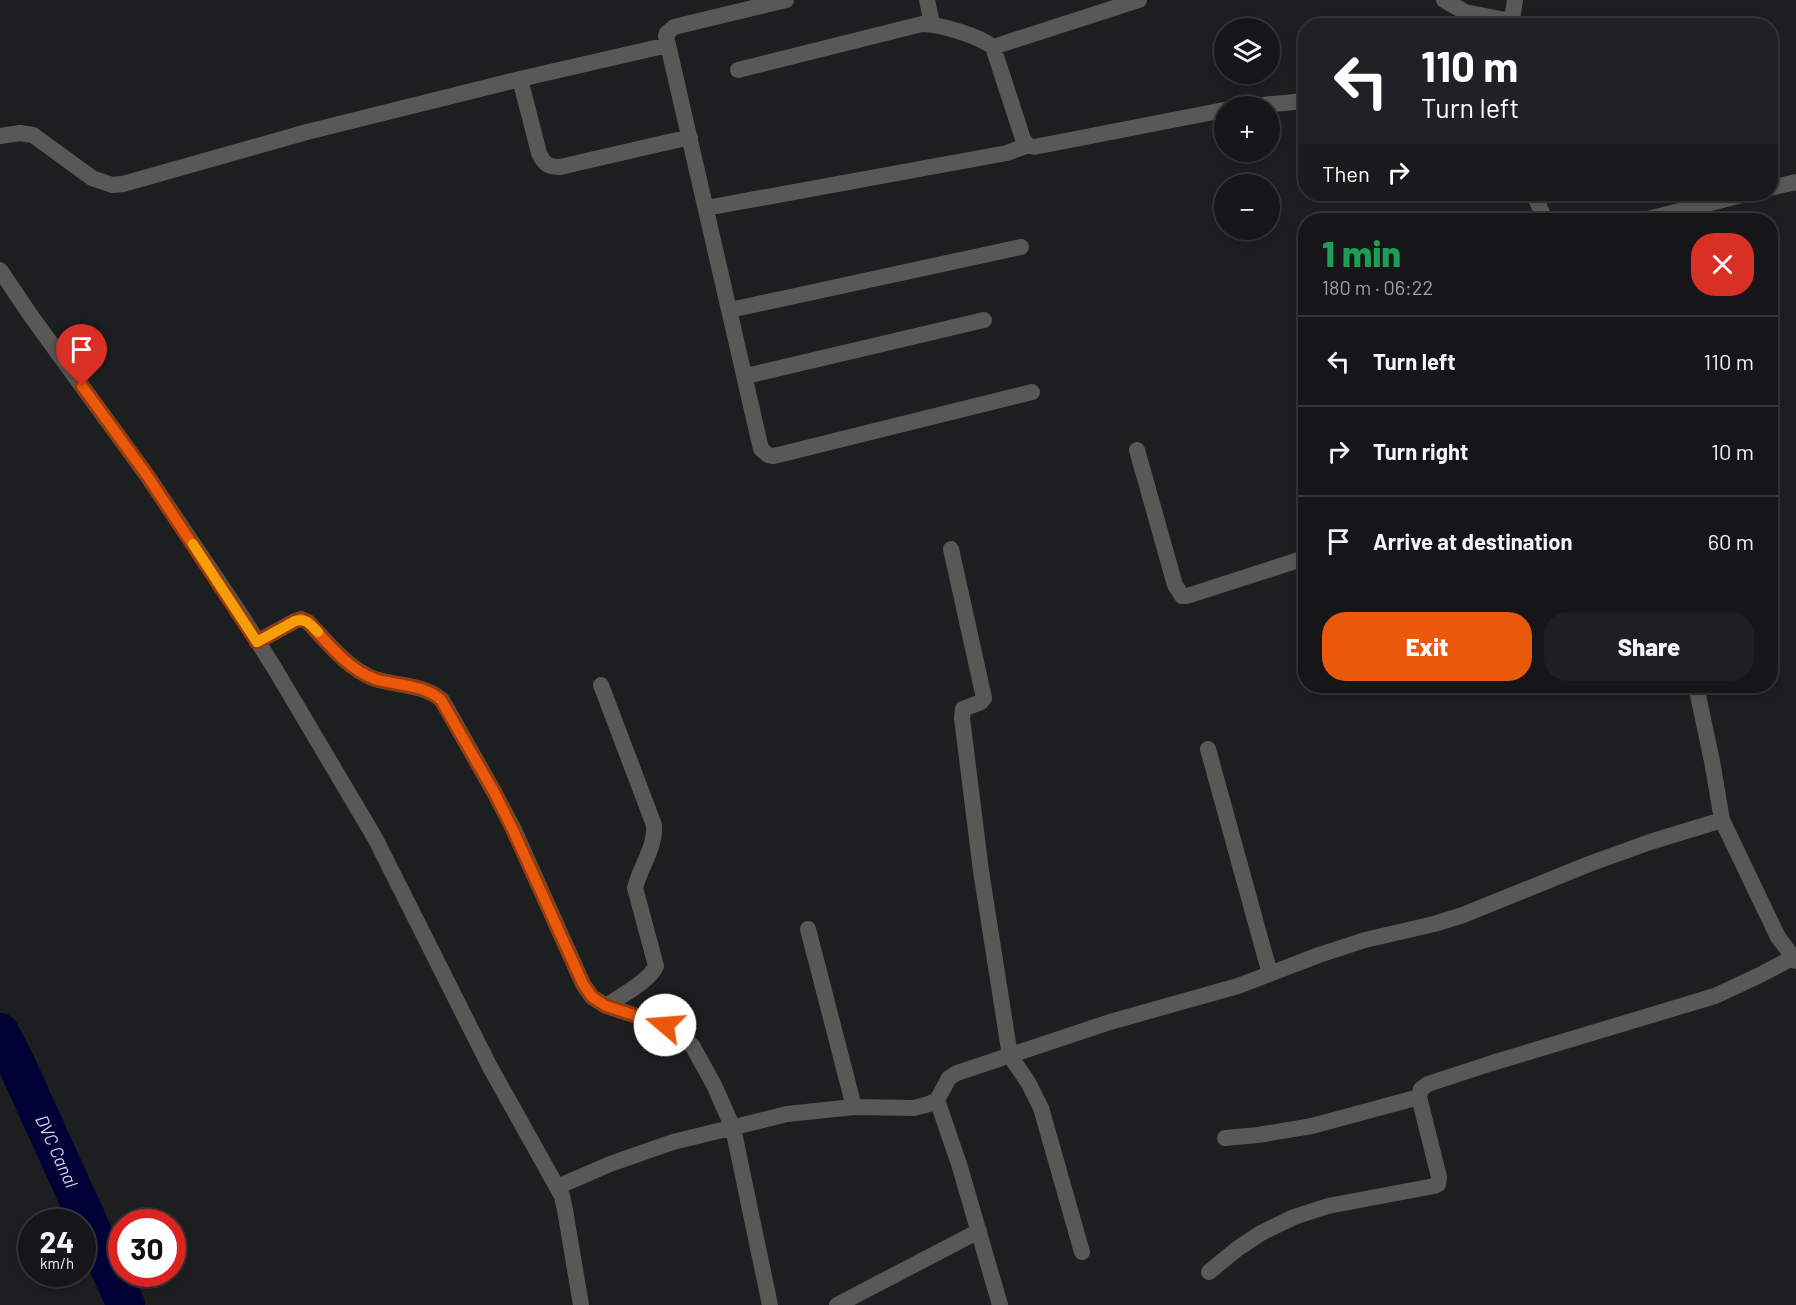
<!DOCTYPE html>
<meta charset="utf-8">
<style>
body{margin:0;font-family:Barlow,sans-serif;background:#1f1f21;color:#f1f3f6;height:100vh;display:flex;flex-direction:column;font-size:22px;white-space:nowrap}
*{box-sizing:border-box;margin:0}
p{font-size:20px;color:#9e9fa2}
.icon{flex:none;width:33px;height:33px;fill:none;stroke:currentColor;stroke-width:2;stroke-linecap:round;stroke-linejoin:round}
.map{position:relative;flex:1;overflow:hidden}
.sheet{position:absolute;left:1298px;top:213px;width:480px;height:480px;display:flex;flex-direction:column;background:#161618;border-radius:24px;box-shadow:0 3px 9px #0003,0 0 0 2px #353537}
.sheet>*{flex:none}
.top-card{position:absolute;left:1298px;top:18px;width:480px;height:183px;border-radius:24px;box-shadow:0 3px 9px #0003,0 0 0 2px #353537;background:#202124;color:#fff;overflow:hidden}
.buttons{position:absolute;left:1214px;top:18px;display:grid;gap:12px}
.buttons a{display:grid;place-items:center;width:66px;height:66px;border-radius:50%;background:#161618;box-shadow:0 3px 9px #0003,0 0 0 2px #353537;font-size:30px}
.speed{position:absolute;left:18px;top:1209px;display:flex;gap:12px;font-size:30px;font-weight:700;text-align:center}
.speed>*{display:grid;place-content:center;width:78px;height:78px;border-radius:50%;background:#161618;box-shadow:0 3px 9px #0003,0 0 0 2px #353537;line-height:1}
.speed small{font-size:15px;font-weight:400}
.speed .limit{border:9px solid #d22;background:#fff;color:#111}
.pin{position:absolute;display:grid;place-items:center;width:51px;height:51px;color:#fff;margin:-62px -26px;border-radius:50% 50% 50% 0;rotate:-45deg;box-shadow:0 0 6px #0007}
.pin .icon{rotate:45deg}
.me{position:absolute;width:66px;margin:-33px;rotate:288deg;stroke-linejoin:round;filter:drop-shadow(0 0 4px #0008)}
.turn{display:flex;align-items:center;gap:21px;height:126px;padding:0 24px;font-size:27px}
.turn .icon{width:78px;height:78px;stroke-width:2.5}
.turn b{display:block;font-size:42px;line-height:51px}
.then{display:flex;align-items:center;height:57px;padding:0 24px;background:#0003;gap:12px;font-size:22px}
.round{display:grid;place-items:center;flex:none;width:63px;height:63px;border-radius:24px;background:#1f1f21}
.head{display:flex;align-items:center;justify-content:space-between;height:102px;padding:0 24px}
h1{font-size:36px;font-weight:800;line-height:45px;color:#1e9e55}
.cta{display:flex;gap:12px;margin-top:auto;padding:12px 24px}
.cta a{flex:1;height:69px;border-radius:24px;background:#ea580c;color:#fff;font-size:24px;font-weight:800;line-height:69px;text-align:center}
.cta a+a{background:#1f1f21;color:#f1f3f6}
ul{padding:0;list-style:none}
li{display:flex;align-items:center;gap:18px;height:90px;padding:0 24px;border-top:2px solid #353537}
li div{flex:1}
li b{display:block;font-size:22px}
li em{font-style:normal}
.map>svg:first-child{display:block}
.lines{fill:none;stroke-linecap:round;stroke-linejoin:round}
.canal{stroke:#000036;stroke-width:38}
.minor{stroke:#585856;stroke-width:16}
.route-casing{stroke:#983908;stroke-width:15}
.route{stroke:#ea580c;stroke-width:10}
.slow{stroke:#f59e0b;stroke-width:10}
.labels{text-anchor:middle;stroke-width:6;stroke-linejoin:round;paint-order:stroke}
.water-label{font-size:18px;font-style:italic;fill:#cedbec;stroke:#141517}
</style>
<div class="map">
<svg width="1796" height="1305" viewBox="0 0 1796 1305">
<rect width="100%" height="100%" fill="#1d1e20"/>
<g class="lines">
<path class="canal" id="s1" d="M0 1032 16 1063 126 1305"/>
<path class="minor" d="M786 0 674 27 667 33 666 36 761 449 768 455 774 456 1032 392
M927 0 932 24
M1444 0 1465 12 1511 21
M1511 26 1515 0
M993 47 1139 0
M738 70 922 24C940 24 979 36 993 47L1023 139 1028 145 1034 147 1224 110
M520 79 539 153C544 164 548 167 560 167L690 137
M1252 106 1305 101
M0 136 20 133 33 135 92 178 112 185 123 184 307 132 520 79 668 45
M1770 188 1796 182
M1534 194 1545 220
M706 208 1007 153 1028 145
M1644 220 1746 194
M0 270 31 316 146 474 239 612 275 669 375 838 490 1067 562 1196 565 1210 581 1305
M730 310 1021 247
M746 376 984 320
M1137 450 1175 585 1182 596H1187L1305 558
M951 549 984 698 981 702 963 709 962 718 981 871 1010 1056 1028 1082 1041 1108 1082 1252
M257 642 295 621 301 619 308 622C327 642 348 669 375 679 397 686 424 684 442 700L494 792 514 830 583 984 592 997 606 1006 665 1025 681 1034 693 1047 714 1085 733 1128 770 1305
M601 685 654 825C656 847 640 867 635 888L656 966C650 981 619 997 606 1006
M1696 686 1712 761 1722 820 1778 937 1796 961
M1208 749 1270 974
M808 929 854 1107
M937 1100 959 1164 1000 1305
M1225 1138 1258 1135 1312 1126 1419 1097
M557 1187 610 1164 673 1142 787 1114 854 1107 914 1108 929 1104 937 1100 949 1078 957 1073 1110 1022 1238 986 1319 955 1365 940 1434 924 1463 915 1589 864 1650 842 1722 820
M1209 1272 1237 1249 1261 1233 1294 1217 1328 1206 1434 1186 1438 1184 1439 1177 1419 1097 1421 1089 1428 1084 1492 1063 1715 996 1760 975 1792 958
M837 1305 979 1231"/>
</g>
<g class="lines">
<g class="route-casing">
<path id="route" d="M82 386 146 474 257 642 295 621 301 619 308 622C327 642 347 669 375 679 397 686 424 684 441 700L494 792 513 830 583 984 592 997 606 1006 665 1025"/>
</g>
<use href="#route" class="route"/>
<path class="slow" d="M193 544 257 642 295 621C306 618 310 624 318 632"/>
</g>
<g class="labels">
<g class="water-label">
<text dy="6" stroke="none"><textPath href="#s1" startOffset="132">DVC Canal</textPath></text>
</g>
</g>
</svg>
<div class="buttons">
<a><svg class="icon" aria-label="layers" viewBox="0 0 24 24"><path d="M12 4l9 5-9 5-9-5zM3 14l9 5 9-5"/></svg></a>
<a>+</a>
<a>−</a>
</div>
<div class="speed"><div>24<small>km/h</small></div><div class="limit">30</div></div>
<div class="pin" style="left:82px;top:386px;background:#d93025"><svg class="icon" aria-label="arrive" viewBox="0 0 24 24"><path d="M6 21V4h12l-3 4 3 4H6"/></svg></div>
<svg class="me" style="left:665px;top:1025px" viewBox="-20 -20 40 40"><circle r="19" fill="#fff"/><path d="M0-13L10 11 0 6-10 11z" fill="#ea580c"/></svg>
<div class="top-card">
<div class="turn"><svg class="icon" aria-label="left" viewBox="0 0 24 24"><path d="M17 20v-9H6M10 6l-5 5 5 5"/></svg><div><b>110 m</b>Turn left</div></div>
<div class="then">Then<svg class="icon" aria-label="right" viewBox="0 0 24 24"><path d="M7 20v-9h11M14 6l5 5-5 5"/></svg></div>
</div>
<section class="sheet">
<div class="head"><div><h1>1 min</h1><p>180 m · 06:22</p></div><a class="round" style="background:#d93025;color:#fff"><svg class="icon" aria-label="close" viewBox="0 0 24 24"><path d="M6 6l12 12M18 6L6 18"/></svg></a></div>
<ul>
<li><svg class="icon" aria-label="left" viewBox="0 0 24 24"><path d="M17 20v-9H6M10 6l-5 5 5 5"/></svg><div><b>Turn left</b></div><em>110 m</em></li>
<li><svg class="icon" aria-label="right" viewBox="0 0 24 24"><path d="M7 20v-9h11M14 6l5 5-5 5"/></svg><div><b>Turn right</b></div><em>10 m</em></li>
<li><svg class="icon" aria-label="arrive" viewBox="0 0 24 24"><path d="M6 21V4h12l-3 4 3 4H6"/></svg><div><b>Arrive at destination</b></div><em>60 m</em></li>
</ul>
<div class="cta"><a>Exit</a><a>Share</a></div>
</section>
</div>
